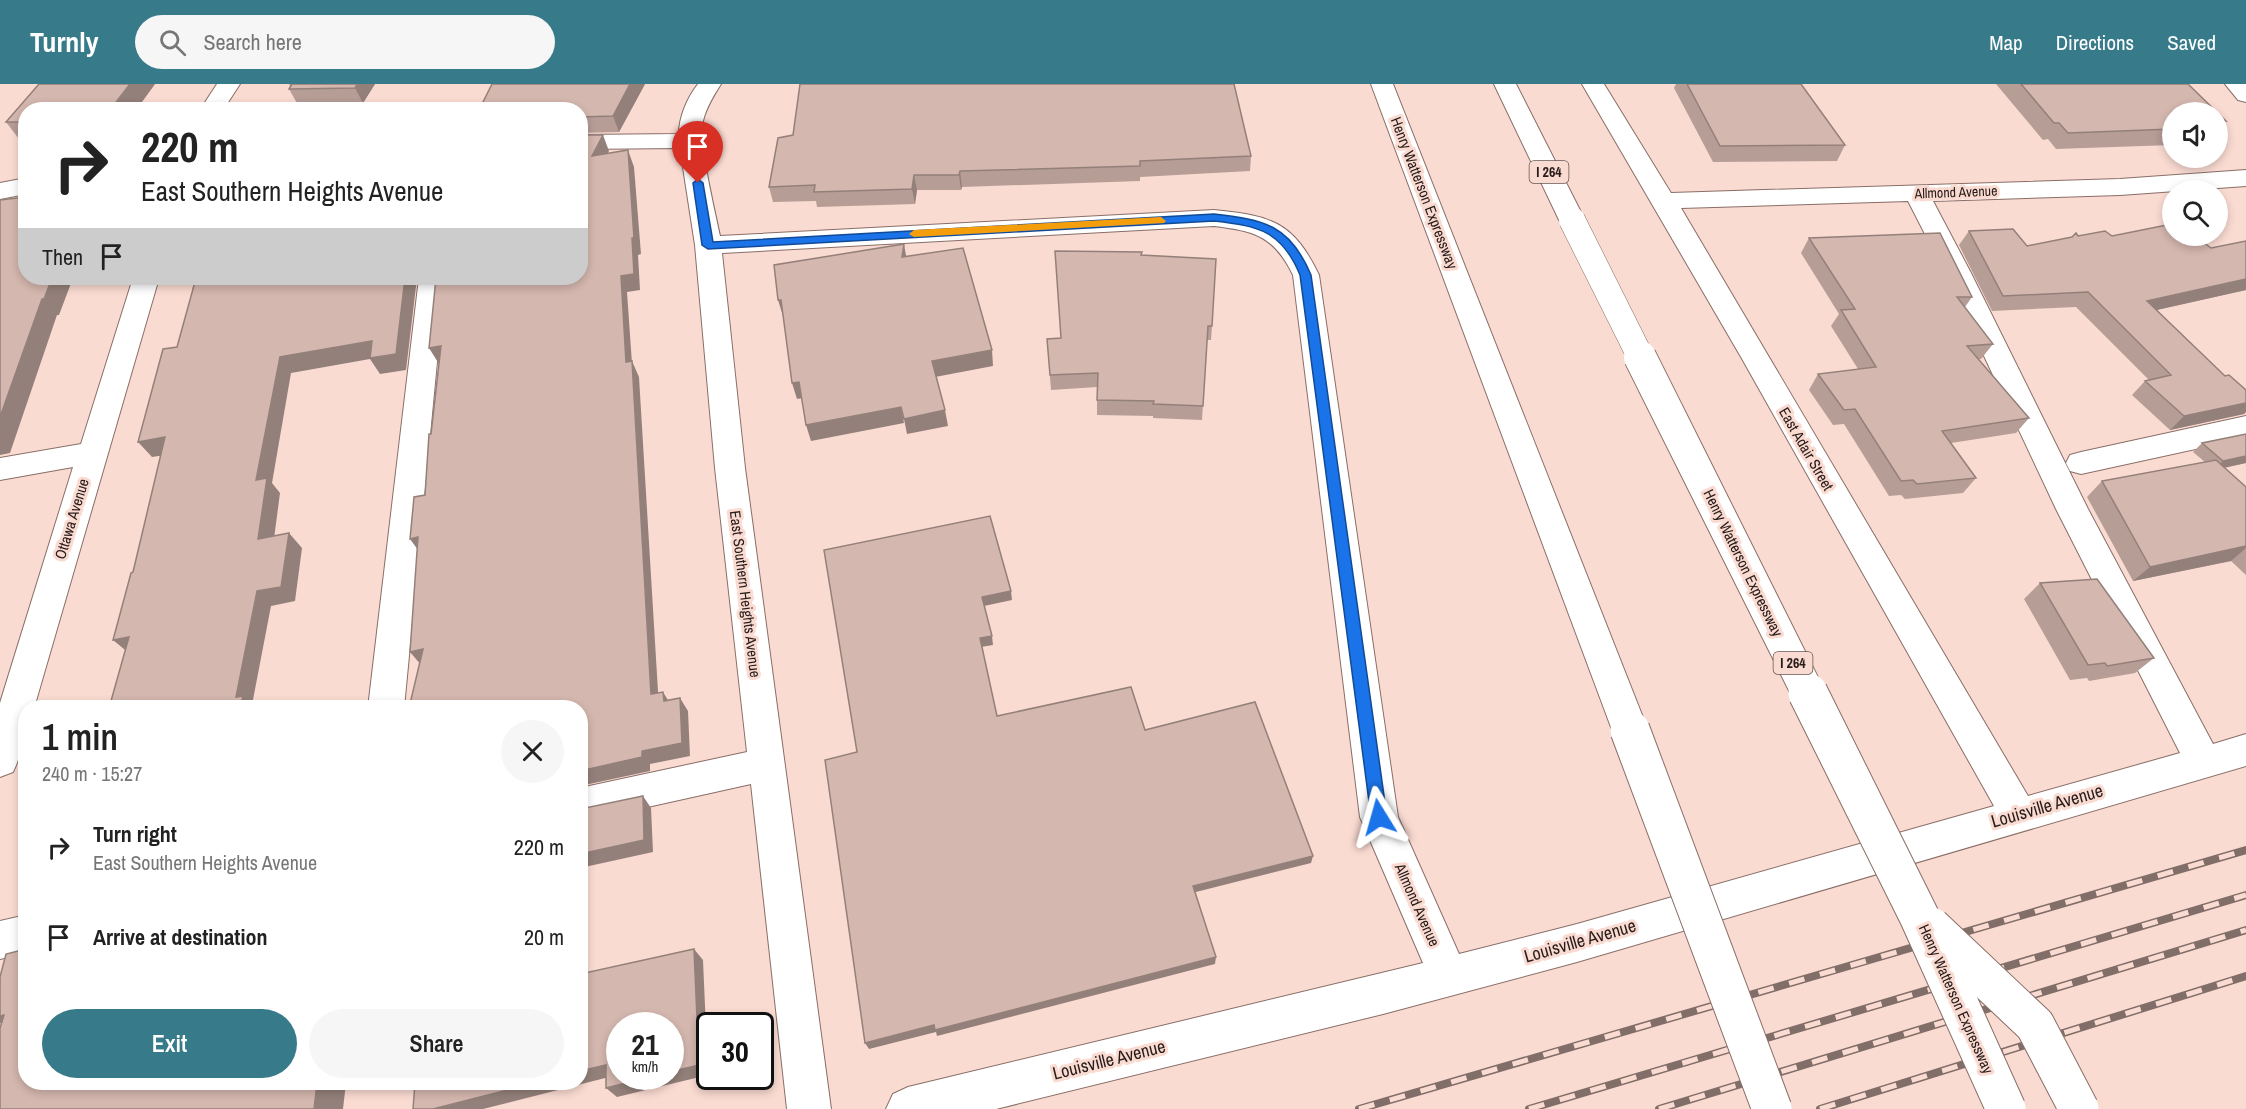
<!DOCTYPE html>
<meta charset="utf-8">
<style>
body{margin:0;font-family:"Archivo Narrow",sans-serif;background:#f6f6f6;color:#222;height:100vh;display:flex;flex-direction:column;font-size:22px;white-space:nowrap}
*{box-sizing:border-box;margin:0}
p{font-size:20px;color:#767676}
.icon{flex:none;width:33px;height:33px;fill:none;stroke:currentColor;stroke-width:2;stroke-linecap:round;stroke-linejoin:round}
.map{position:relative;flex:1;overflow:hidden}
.drawer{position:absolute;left:18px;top:616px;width:570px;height:390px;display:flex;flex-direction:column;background:#fff;border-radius:24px;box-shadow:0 3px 9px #0003}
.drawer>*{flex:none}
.guide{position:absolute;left:18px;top:18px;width:570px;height:183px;border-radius:24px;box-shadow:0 3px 9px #0003;background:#fff;color:#222;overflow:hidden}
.fabs{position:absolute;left:2162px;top:18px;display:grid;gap:12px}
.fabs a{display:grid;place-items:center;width:66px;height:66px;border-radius:50%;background:#fff;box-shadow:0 3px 9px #0003;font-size:30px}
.speed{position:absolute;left:606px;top:928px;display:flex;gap:12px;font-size:30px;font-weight:700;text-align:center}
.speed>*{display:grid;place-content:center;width:78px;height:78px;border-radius:50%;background:#fff;box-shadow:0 3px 9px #0003;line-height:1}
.speed small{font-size:15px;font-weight:400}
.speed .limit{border:3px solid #111;border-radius:9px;background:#fff;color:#111}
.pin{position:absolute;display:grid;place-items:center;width:51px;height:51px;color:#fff;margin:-62px -26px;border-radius:50% 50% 50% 0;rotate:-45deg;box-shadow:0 0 6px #0007}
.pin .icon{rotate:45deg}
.me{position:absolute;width:66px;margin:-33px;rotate:352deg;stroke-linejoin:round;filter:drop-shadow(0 0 4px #0008)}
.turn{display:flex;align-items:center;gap:21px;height:126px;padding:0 24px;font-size:27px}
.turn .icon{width:78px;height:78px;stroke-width:2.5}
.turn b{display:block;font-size:42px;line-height:51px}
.then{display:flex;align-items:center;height:57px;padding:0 24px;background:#0003;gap:12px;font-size:22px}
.round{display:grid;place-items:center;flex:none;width:63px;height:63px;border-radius:32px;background:#f6f6f6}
.head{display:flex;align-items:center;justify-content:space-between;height:102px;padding:0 24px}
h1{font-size:36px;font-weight:600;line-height:45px}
.button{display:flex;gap:12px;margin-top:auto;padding:12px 24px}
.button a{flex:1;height:69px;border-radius:36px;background:#377a8a;color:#fff;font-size:24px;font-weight:600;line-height:69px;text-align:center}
.button a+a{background:#f6f6f6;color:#222}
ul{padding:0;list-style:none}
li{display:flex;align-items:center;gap:18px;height:90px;padding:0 24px}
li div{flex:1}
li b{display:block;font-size:22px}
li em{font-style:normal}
header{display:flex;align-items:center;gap:36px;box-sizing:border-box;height:84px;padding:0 30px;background:#377a8a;color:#fff}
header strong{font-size:28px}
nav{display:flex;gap:33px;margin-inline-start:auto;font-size:21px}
.search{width:420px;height:54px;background:#f6f6f6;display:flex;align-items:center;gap:15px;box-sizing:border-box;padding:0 21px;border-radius:33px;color:#767676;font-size:22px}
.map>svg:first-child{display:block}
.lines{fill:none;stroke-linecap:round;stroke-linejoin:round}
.minor-casing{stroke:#896e67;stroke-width:2}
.highway-casing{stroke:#896e67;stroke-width:2}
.minor{fill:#fff;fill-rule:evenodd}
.highway{fill:#fff;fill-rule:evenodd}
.rail-casing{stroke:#826e68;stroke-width:8}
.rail{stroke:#fadbd2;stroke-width:5;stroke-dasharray:16;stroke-linecap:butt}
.highway-bridge-far2-casing{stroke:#896e67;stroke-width:27;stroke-linecap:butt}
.highway-bridge-far1-casing{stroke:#896e67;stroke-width:34;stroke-linecap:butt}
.highway-bridge-casing{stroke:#896e67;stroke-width:41;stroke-linecap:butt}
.highway-bridge-far2{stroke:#fff;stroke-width:26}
.highway-bridge-far1{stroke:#fff;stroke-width:32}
.highway-bridge{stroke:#fff;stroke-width:39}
.wall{fill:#b69d96}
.shaded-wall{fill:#94807a}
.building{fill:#d4b7ae;stroke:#94807a;stroke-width:1.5}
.route{fill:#1a73e8;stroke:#114b97;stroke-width:1.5}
.slow{fill:#f59e0b}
.labels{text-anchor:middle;stroke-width:6;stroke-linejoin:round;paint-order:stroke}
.shield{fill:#fadbd2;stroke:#665550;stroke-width:1.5}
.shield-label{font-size:14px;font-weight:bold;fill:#271c19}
.far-street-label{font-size:14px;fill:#271c19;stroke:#fadbd2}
.street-label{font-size:15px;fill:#271c19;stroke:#fadbd2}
.near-street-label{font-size:18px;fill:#271c19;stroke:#fadbd2}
</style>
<header>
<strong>Turnly</strong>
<div class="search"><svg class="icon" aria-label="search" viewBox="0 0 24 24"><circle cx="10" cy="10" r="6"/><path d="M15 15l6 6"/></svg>Search here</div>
<nav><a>Map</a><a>Directions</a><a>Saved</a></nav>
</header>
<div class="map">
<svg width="2246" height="1025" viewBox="0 0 2246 1025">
<rect width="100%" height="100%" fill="#fadbd2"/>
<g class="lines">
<g class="minor-casing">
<path id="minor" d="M217 0H240L223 26H200Z
M698 0H721C714 11 706 24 703 37 698 59 715 127 720 152L1214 126C1271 132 1293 137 1319 191L1398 733 1459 870 1577 840 1994 722 1741 273 1582 0H1604L1671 109 2120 95 2246 86V102L2120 111 1933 117 1971 189 2088 425 2213 660 2246 650V682L1577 878 1383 930 996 1025H886L893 1010 908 1003 1423 879 1360 733 1293 191C1274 152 1255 147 1214 142L722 169 745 384 831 1025H787L751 700 580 738V704L747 668 715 384 695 161 680 64 580 65V51L679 50C679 33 687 14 698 0ZM1908 117 1945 189 2056 425 2180 669 2028 712 1681 124Z
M2225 0H2246V18L2238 16Z
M26 94V110L0 115V99Z
M133 194H159L34 624H26C26 648 23 667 13 688L0 693V619L73 383 0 396V374L81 360Z
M419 194H445L404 624H368Z
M2246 332V354L2081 390 2070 387 2066 379 2070 371 2081 368Z
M26 831V869L0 875V837Z"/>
</g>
<g class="highway-casing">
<path id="highway" d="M1371 0H1393L1648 646 1643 657 1630 662 1617 657 1612 646Z
M1494 0H1516L1585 136 1581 142 1572 144 1563 142 1559 136Z"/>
</g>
<use href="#minor" class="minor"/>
<use href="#highway" class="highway"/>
<g class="rail-casing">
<path id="rail" d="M1359 1025 2246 766
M1529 1025 2246 811
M1659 1025 2246 846
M1820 1025 2246 892"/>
</g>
<use href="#rail" class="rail"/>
<g class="highway-bridge-far2-casing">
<path id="highway-bridge-far2" d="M1572 136 1641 274"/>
</g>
<g class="highway-bridge-far1-casing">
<path id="highway-bridge-far1" d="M1640 273 1809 611"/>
</g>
<g class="highway-bridge-casing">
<path id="highway-bridge" d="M1808 609 1919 832 2006 1025
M1630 646 1772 1025
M1931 843 2035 941 2079 1025"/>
</g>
<use href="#highway-bridge-far2" class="highway-bridge-far2"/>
<use href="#highway-bridge-far1" class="highway-bridge-far1"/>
<use href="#highway-bridge" class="highway-bridge"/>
</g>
<path class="wall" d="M39 0H155L136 26H26V55H19L6 38Z
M289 0H375L363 19 298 21 289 5 290 2Z
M645 0 619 48 580 49V26Z
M1676 0H1801L1845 61 1837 77 1713 78 1674 4Z
M1996 0H2188L2226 37 2221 42 2222 44 2217 50V28H2172V61L2056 65 2048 55 2043 56Z
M793 51 1251 72 1250 87 1140 93V97L962 103 961 106H917L915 120 817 123 816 117 773 118 769 103Z
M1969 147 2027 162 2078 152H2112L2246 206 2157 226 2225 292 2246 306V328L2244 330 2170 346 2132 311 2145 297 2149 296 2076 223 1992 227 1959 161Z
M1809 154 1972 213 1965 223 1993 260 1981 275H1979L2029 334 2016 349 1951 359 1976 394 1963 409 1905 415 1901 411 1889 412 1844 340 1833 341 1809 306 1818 290 1858 285 1831 242 1839 230 1801 169Z
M1141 171 1212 242 1211 256H1207L1202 336 1153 334V332L1097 331V303L1051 306 1047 255 1061 254Z
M2246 350V379L2224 384 2246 403V491L2231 477 2133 497 2087 413 2102 397 2205 378 2193 368 2202 359Z
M2040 499 2154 574 2135 589 2089 597 2087 594 2070 596 2024 515Z"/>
<path class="shaded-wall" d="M130 0H155L136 26H110Z
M357 0H375L363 19 355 4Z
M630 0H645L619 48 613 32Z
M603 51 609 67 598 88 592 72Z
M628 66 634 83 641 170 638 171 640 206 627 208 633 294 626 278 621 192Z
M960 87 962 103 961 106 959 91Z
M914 91 917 106 915 120 912 105Z
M904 160 907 177 902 173Z
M52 194H73L59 231H57L10 369 0 371V333L42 215Z
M405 194H417L406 286 380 290 370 275 291 289 272 399 280 409 272 470 258 455 256 396 280 273Z
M2246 195V206L2134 231 2147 217Z
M778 216H781L785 232H783Z
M441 262 439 280 429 264Z
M992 266 993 282 935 293 932 277Z
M632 277 639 293 659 624 651 610Z
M799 298 803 314 797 315 792 299Z
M2246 319V328L2244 330 2170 346 2184 332Z
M901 323 904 339 811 357 806 341Z
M945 326 948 342 907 350 904 335Z
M165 353 179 369 152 373 138 358Z
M2246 372V379L2213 386 2223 377Z
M289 449 302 464 295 517 271 522 252 621 256 624H240L236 613 257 507Z
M418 453 421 470 410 455Z
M2246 462V464L2231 477 2133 497 2150 483Z
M1011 507 1012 516 984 522 982 513Z
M992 552 993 561 981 563 980 554Z
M129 553 130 570 113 556Z
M423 565 422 582 410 568Z
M663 608 671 621 664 617Z
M680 614 688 627 690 672 650 680V687L580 702V687L642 667Z
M643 712 651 724 653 768 580 784V770Z
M1313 772 1311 779 1192 809 1193 802Z
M694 865 703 876 708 991 617 1013 606 1004 650 993H670V988Z
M1216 873 1215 880 937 952 936 948 869 965 865 959 934 941Z
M4 931 26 950 0 939V932Z
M606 981 617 991 483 1025H433L535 999H580V987Z
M317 999H346L343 1025H314Z"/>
<path class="building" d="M39 0H130L110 26H26V38H6Z
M292 0H357L355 4 289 5Z
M492 0H630L613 32 580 33V26H479Z
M800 0H1234L1251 72 1140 77V82L960 87 959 91H914L912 105 814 108 815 101 769 103 778 54 793 51Z
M1687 0H1801L1845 61 1720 62Z
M2021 0H2188L2226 37H2217V28H2172V45L2068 49 2059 39H2054Z
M2217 38 2222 44H2217Z
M580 51H603L592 72 628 66 634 154H632L634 190 621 192 626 278 632 277 651 610 663 608 664 617 680 614 682 659 642 667V673L580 687V624H409L423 565 410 568 418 453 410 455 414 413 425 411 429 350H431L441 262 429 264 436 194H580Z
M26 113V194H52L44 215H42L0 333V116Z
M2172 140V152H2195L2211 164 2246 157V195L2147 217 2225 292 2229 291 2246 306V319L2184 332 2145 297 2171 291 2088 208 2003 212 1969 147 2013 145 2027 162 2072 153 2076 149 2078 152 2105 147 2112 152Z
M1940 149 1972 213H1957L1993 260 1967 262 2029 334 1942 347 1976 394 1917 400 1913 396 1901 397 1855 325 1844 326 1818 290 1876 283 1841 226 1855 225 1809 154Z
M904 160 902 173 963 164 992 266 932 277 945 326 904 335 901 323 806 341 799 298 792 299 781 216H778L774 181Z
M1055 167 1142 168 1141 171 1216 175 1212 242H1208L1203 322 1153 320 1154 317 1097 316 1098 289 1050 291 1047 255 1061 254Z
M196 194H405L396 270 370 274 372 257 280 273 256 396 267 394 258 455 289 449 281 503 257 507 236 613 243 612 240 624H109L129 553 113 556 131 489 133 488 165 353 138 358 163 265 177 263Z
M2246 350V372L2223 377 2202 359Z
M2216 376 2246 403V462L2150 483 2102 397Z
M990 432 1011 507 982 513 992 552 980 554 997 632 1131 603 1145 646 1255 618 1313 772 1193 802 1216 873 935 946 934 941 865 959 825 676 857 668 824 466Z
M2097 495 2154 574 2107 582 2105 579 2088 581 2040 499Z
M643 712 644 756 580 770V725Z
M26 865V999H317L314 1025H0V944L4 931 0 932V893L6 870Z
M694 865 699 981 670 988V942H620V993H650L606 1004V981L580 987V890Z
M415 999H535L433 1025H413Z"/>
<path class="route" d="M698 95 703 99 713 158 1214 130C1265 136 1290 141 1311 191L1387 733 1384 738 1379 740 1373 738 1371 733 1300 191C1282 147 1259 142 1214 137L708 165 702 161 693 99Z"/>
<path class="slow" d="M1161 133 1166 137 1164 139 914 153 909 150 914 146Z"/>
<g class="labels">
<g class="shield">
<rect x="1529.5" y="77" width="39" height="22" rx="4.5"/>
<rect x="1773.5" y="568" width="39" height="22" rx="4.5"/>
</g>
<g class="shield-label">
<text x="1549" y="93">I 264</text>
<text x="1793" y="584">I 264</text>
</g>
<g class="far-street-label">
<text transform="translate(1956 108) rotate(-2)" y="5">Allmond Avenue</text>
</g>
<g class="street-label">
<text transform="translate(1424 109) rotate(69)" y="5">Henry Watterson Expressway</text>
<text transform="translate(1806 365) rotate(60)" y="5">East Adair Street</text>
<text transform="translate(72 435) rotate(-73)" y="5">Ottawa Avenue</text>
<text transform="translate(1743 479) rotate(64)" y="5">Henry Watterson Expressway</text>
<text transform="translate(745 510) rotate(83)" y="5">East Southern Heights Avenue</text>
<text transform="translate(1417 821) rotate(66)" y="5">Allmond Avenue</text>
<text transform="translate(1956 915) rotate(66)" y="5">Henry Watterson Expressway</text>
</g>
<g class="near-street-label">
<text transform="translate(2047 722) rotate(-16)" y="6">Louisville Avenue</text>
<text transform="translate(1580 857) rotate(-16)" y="6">Louisville Avenue</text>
<text transform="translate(1109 976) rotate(-14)" y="6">Louisville Avenue</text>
</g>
</g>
</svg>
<div class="fabs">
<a><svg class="icon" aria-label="sound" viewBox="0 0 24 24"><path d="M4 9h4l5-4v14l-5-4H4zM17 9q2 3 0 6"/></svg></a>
<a><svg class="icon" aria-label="search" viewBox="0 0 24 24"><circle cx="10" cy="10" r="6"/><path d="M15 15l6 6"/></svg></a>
</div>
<div class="speed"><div>21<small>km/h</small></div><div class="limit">30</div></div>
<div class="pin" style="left:698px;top:99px;background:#d93025"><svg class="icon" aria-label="arrive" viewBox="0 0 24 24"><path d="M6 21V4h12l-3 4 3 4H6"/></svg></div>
<svg class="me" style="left:1379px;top:733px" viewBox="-20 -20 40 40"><path d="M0-17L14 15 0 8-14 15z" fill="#1a73e8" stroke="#fff" stroke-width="4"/></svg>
<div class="guide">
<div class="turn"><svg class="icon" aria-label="right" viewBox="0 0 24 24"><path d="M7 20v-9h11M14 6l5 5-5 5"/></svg><div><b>220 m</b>East Southern Heights Avenue</div></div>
<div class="then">Then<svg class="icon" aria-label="arrive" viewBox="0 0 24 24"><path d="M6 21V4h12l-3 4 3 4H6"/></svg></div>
</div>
<section class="drawer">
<div class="head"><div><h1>1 min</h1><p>240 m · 15:27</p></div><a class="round"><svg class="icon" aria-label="close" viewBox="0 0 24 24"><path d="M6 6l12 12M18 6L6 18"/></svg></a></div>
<ul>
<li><svg class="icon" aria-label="right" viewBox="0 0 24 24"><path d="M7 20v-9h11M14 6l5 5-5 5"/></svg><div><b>Turn right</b><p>East Southern Heights Avenue</p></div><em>220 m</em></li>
<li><svg class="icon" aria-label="arrive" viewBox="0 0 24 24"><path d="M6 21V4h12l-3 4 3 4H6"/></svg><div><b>Arrive at destination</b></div><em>20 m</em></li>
</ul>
<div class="button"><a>Exit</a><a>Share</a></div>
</section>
</div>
